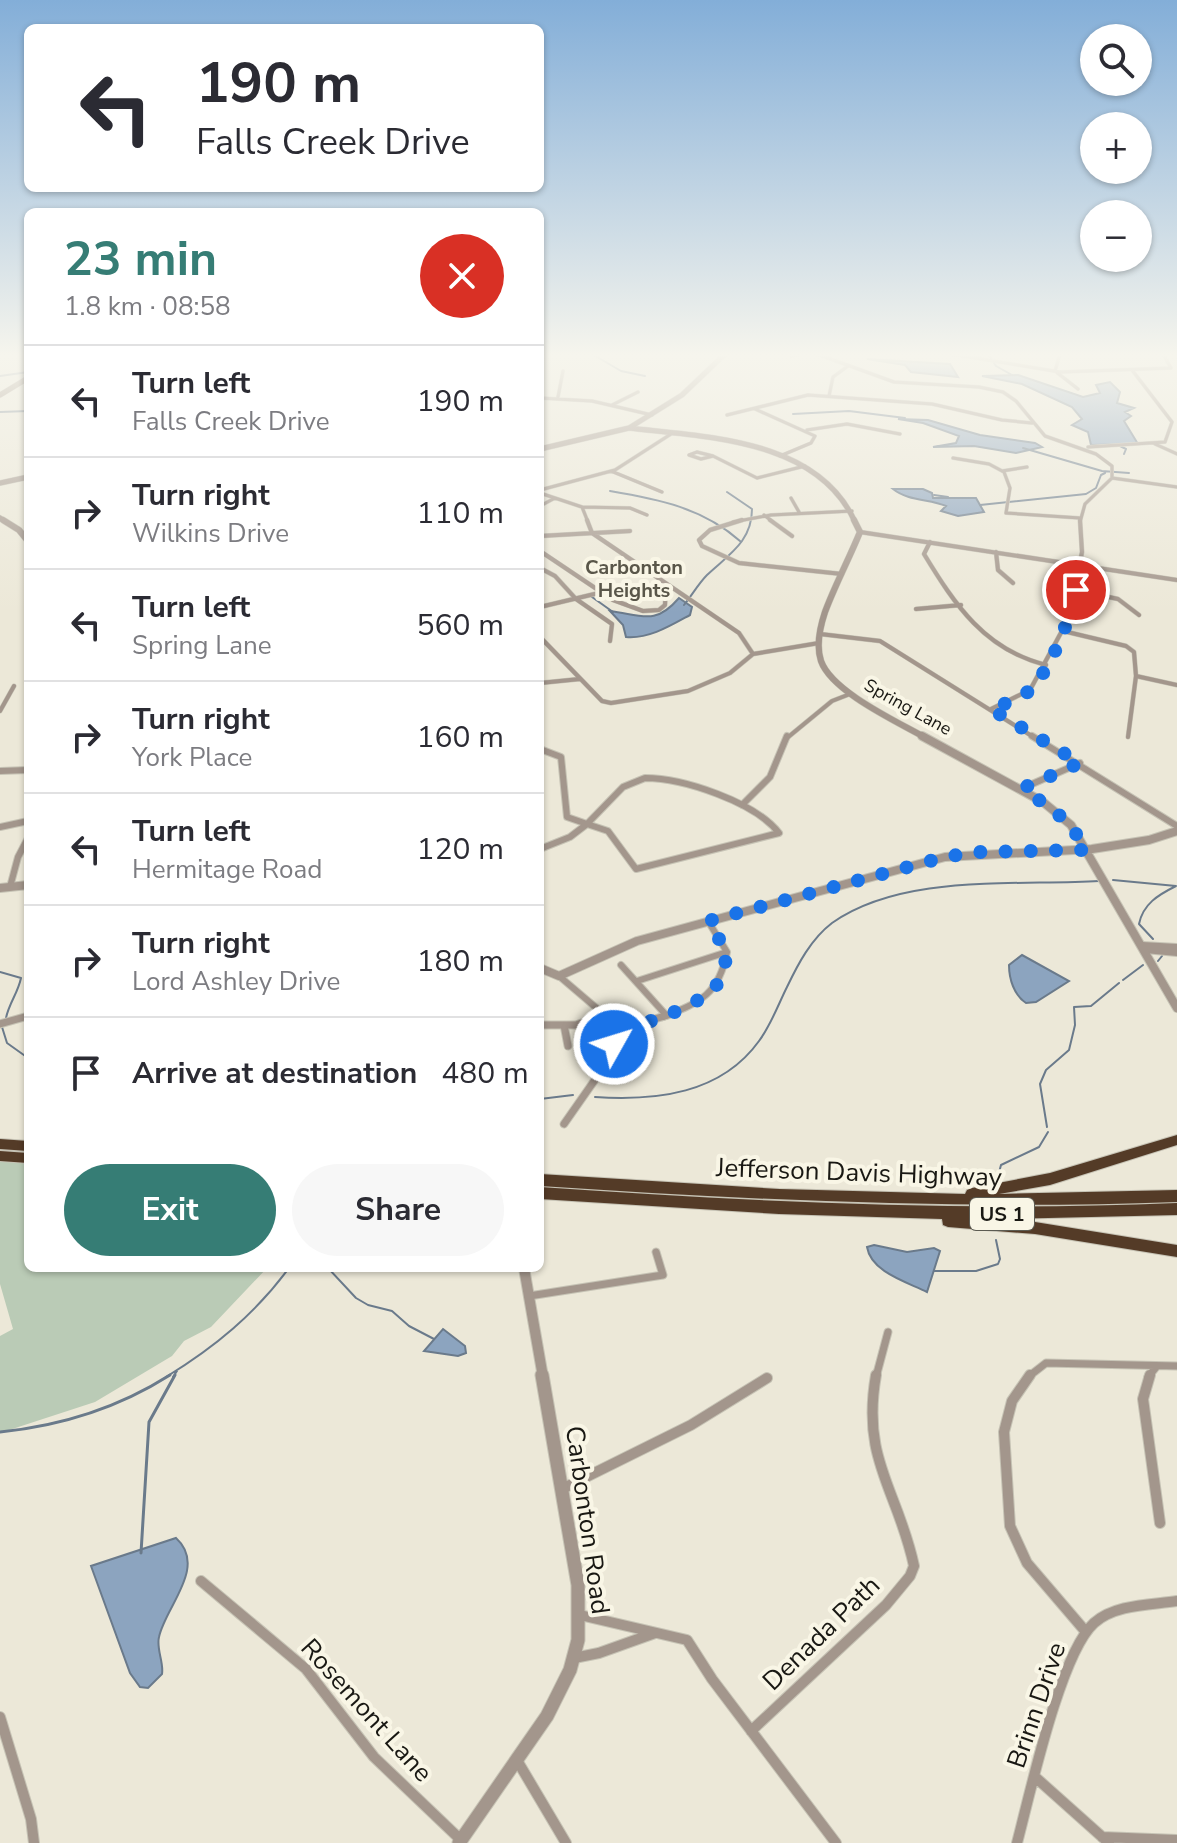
<!DOCTYPE html>
<meta charset="utf-8">
<style>
body{margin:0;font-family:"Nunito Sans",sans-serif;background:#f7f7f7;color:#2b2b33;height:100vh;display:flex;flex-direction:column;font-size:30px;white-space:nowrap}
*{box-sizing:border-box;margin:0}
p{font-size:26px;color:#7c7c81}
.icon{flex:none;width:44px;height:44px;fill:none;stroke:currentColor;stroke-width:2;stroke-linecap:round;stroke-linejoin:round}
.map{position:relative;flex:1;overflow:hidden}
.drawer{position:absolute;left:24px;top:208px;width:520px;height:1064px;display:flex;flex-direction:column;background:#fff;border-radius:12px;box-shadow:0 2px 6px #0004}
.drawer>*{flex:none}
.guide{position:absolute;left:24px;top:24px;width:520px;height:168px;border-radius:12px;box-shadow:0 2px 6px #0004;background:#fff;color:#2b2b33;overflow:hidden}
.buttons{position:absolute;left:1080px;top:24px;display:grid;gap:16px}
.buttons a{display:grid;place-items:center;width:72px;height:72px;border-radius:50%;background:#fff;box-shadow:0 2px 6px #0004;font-size:40px}
.pin{position:absolute;display:grid;place-items:center;width:68px;height:68px;color:#fff;margin:-34px;border:4px solid #fff;border-radius:50%;box-shadow:0 2px 8px #0007}
.me{position:absolute;width:88px;margin:-44px;rotate:51deg;stroke-linejoin:round;filter:drop-shadow(0 0 6px #0008)}
.turn{display:flex;align-items:center;gap:28px;height:168px;padding:0 40px;font-size:36px}
.turn .icon{width:104px;height:104px;stroke-width:2.5}
.turn b{display:block;font-size:56px;line-height:68px}
.round{display:grid;place-items:center;flex:none;width:84px;height:84px;border-radius:42px;background:#f7f7f7}
.head{display:flex;align-items:center;justify-content:space-between;height:136px;padding:0 40px}
h1{font-size:48px;font-weight:700;line-height:60px;color:#367d75}
.button{display:flex;gap:16px;margin-top:auto;padding:16px 40px}
.button a{flex:1;height:92px;border-radius:48px;background:#367d75;color:#fff;font-size:32px;font-weight:700;line-height:92px;text-align:center}
.button a+a{background:#f7f7f7;color:#2b2b33}
ul{padding:0;list-style:none}
li{display:flex;align-items:center;gap:24px;height:112px;padding:0 40px;border-top:2px solid #e1e1e2}
li div{flex:1}
li b{display:block;font-size:30px}
li em{font-style:normal}
.map>svg:first-child{display:block}
.green{fill:#bacbb6}
.water{fill:#8ca4bf;stroke:#6a7a8b;stroke-width:2}
.lines{fill:none;stroke-linecap:round;stroke-linejoin:round}
.stream-far1{stroke:#6a7a8b;stroke-width:2}
.stream{stroke:#6a7a8b;stroke-width:3}
.minor-far4-casing{stroke:#c6c3b5;stroke-width:4}
.minor-far3-casing{stroke:#c6c3b5;stroke-width:5}
.minor-far2-casing{stroke:#c6c3b5;stroke-width:8}
.minor-far1-casing{stroke:#c6c3b5;stroke-width:9}
.minor-casing{stroke:#c6c3b5;stroke-width:12}
.tertiary-far4-casing{stroke:#c6c3b5;stroke-width:6}
.tertiary-far3-casing{stroke:#c6c3b5;stroke-width:7}
.tertiary-far2-casing{stroke:#c6c3b5;stroke-width:10}
.tertiary-far1-casing{stroke:#c6c3b5;stroke-width:12}
.tertiary-casing{stroke:#c6c3b5;stroke-width:15}
.secondary-casing{stroke:#c6c3b5;stroke-width:6}
.motorway-casing{stroke:#c6c3b5;stroke-width:2}
.minor-far4{stroke:#a3968c;stroke-width:3}
.minor-far3{stroke:#a3968c;stroke-width:4}
.minor-far2{stroke:#a3968c;stroke-width:6}
.minor-far1{stroke:#a3968c;stroke-width:7}
.minor{stroke:#a3968c;stroke-width:10}
.tertiary-far4{stroke:#a3968c;stroke-width:5}
.tertiary-far3{stroke:#a3968c;stroke-width:6}
.tertiary-far2{stroke:#a3968c;stroke-width:8}
.tertiary-far1{stroke:#a3968c;stroke-width:10}
.tertiary{stroke:#a3968c;stroke-width:13}
.secondary{stroke:#816e60;stroke-width:5}
.motorway{fill:#543b27;fill-rule:evenodd}
.route{stroke:#1a73e8;stroke-width:14;stroke-dasharray:0 25.2}
.labels{text-anchor:middle;stroke-width:8;stroke-linejoin:round;paint-order:stroke}
.far-street-label{font-size:18px;fill:#191813;stroke:#f9f6e6}
.far-neighbourhood-label{font-size:20px;font-weight:bold;fill:#595649;stroke:#f9f6e6}
.shield{fill:#f9f6e6;stroke:#5c5b52;stroke-width:2}
.shield-label{font-size:20px;font-weight:bold;fill:#191813}
.near-street-label{font-size:26px;fill:#191813;stroke:#f9f6e6}
</style>
<div class="map">
<svg width="1177" height="1843" viewBox="0 0 1177 1843">
<rect width="100%" height="100%" fill="#ece8d8"/>
<path class="green" d="M0 1147 28 1149V1268H267L211 1327 184 1341 172 1356 95 1402 0 1433V1336L13 1329 0 1284Z"/>
<path class="water" d="M867 359 950 364 958 377 911 372 905 365Z
M1018 375 1083 397 1100 393 1096 385 1110 382 1120 392 1117 403 1134 408 1125 412 1131 416 1124 421 1138 444 1091 445 1088 432 1072 425 1082 419 1072 407 1022 384 982 376Z
M898 419 928 420 980 435 1035 443 1042 447 1016 453 974 446 933 447 956 443 959 436 923 423Z
M893 489H923L932 493 933 498H976L984 512 958 516 941 511 946 506C929 499 908 501 893 489Z
M679 598 692 607 690 615C670 626 649 639 626 637L623 625 610 611C642 615 655 626 679 598Z
M1022 955 1069 981 1036 1002 1026 1003C1014 995 1009 979 1009 965Z
M874 1245 907 1252 934 1248 940 1251 927 1292C907 1282 871 1272 867 1247Z
M443 1329 465 1346 466 1353 458 1356 424 1351Z
M176 1538C208 1567 165 1607 159 1637 156 1649 164 1662 162 1674L148 1688 140 1687 130 1673 91 1566Z"/>
<g class="lines">
<path class="stream-far1" d="M592 354 621 371 645 376
M988 354 996 366 1012 375
M0 376 28 372
M0 412 28 411
M793 414 849 411 905 418
M1120 446 1126 449 1124 454
M1023 448 1102 471 1129 473
M610 491C658 499 703 508 740 541
M934 495 948 497
M980 505 1086 494 1096 488 1101 475 1105 473
M592 597 613 612
M684 605C692 595 699 583 707 575 728 555 752 542 752 509L727 492
M1113 880 1176 886
M1153 939 1139 924C1143 904 1158 895 1176 886
M1158 961 1162 956
M0 972 21 978C18 993 9 1003 6 1018
M1123 980 1143 965
M2 1027 7 1043 28 1058
M595 1097C656 1101 721 1094 759 1041 771 1025 778 1005 787 987 798 964 811 939 832 923 903 873 1016 886 1099 881
M540 1099 573 1095
M1047 1127 1040 1084 1046 1070 1069 1050 1075 1025 1074 1007 1091 1006 1119 983
M997 1180 1001 1165 1039 1147 1048 1132
M328 1268 356 1298 368 1305 392 1311 409 1326 434 1339
M934 1271H976L998 1264 1000 1259 996 1240
M166 1377C215 1347 255 1314 289 1268
M173 1377 177 1371"/>
<path class="stream" d="M0 1432C60 1426 118 1408 170 1375
M141 1553 149 1422 175 1375"/>
<g class="minor-far4-casing">
<path id="minor-far4" d="M817 354 894 382 979 387 1003 392 1016 401 1045 436 1096 454 1112 466V478L1085 504 1080 522
M951 354 1060 372 1171 368 1163 354
M1060 354 1055 371 1078 389
M791 356 800 354
M829 396 833 377 848 366
M558 397 563 371
M540 398 592 401 652 415
M612 405 638 392
M755 409 815 436 811 443 780 456
M727 415 808 395 932 404 1002 420 1032 423
M807 430 847 424 900 434
M1155 444 1177 454
M1088 447 1165 442 1172 422 1132 370
M697 452 713 456 701 459 689 455Z
M713 456 757 478 805 466
M953 458 989 464 1004 472 1010 488 1006 513 1080 518
M611 471 662 492
M1002 471 1027 467
M1112 478 1177 487
M540 490 615 470 671 434
M540 493 582 507 588 522
M791 498 799 512
M540 506 555 498
M582 507 630 508 647 515
M764 515 773 522
M733 522 771 515 852 511"/>
</g>
<g class="minor-far3-casing">
<path id="minor-far3" d="M587 520 592 533 739 633 753 654
M742 520 710 530 699 540 702 546 739 563 842 574
M770 520 792 536
M860 532 1177 580
M540 536 630 531
M930 542 924 554C955 605 985 650 1046 665
M540 551 613 600 643 611 659 610 665 605 666 584
M996 552 998 570 1013 583
M540 568 555 576 576 599 612 624 610 641
M1076 590 1118 599 1139 615
M540 607 603 592
M916 609 961 605
M1063 631 1126 646 1134 652 1136 676 1128 737
M820 634 880 641 1035 738
M540 637 602 701 611 703 688 691 730 673 753 654 819 643
M1136 676 1177 685
M540 683 580 679
M991 709 1030 690 1070 616 1082 552 1080 520
M0 711 14 686
M787 738 832 701 850 694"/>
</g>
<g class="minor-far2-casing">
<path id="minor-far2" d="M1032 736 1177 826
M540 749 561 757 567 817 587 824
M0 771 28 770
M645 778C683 778 755 802 779 833L636 869 608 831 587 824 623 787Z
M1023 788 1080 763
M742 805 770 777 787 736
M0 827 28 821
M540 849 570 837 587 824
M10 887 18 857 28 838
M1142 945 1177 947
M1145 950 1177 953
M621 965 666 1015
M559 976 607 1017
M637 981 727 952
M600 1017 604 1015
M663 1017C701 1002 719 994 727 952L708 921"/>
</g>
<g class="minor-far1-casing">
<path id="minor-far1" d="M0 1024 28 1016
M540 1025H576L604 1015
M564 1025 568 1046
M615 1031 668 1015
M564 1124 599 1074 612 1045 614 1032 605 1015
M529 1296 663 1275 656 1252
M876 1377 888 1332
M1028 1377 1046 1363 1177 1366
M1148 1377 1157 1366"/>
</g>
<g class="minor-casing">
<path id="minor" d="M1030 1375 1012 1401 1004 1432 1010 1526 1027 1563 1086 1632
M1150 1375 1143 1399 1160 1523
M562 1489 691 1425 767 1378
M201 1581 306 1669 374 1757 461 1840
M580 1615 687 1640 712 1679 836 1843
M574 1658 599 1653 655 1633
M0 1717 31 1819 34 1843
M751 1731 886 1605 910 1576 914 1566C898 1490 861 1461 876 1375
M518 1762 566 1843
M1034 1776 1109 1843
M1102 1837 1177 1840
M1017 1843C1030 1794 1060 1654 1094 1623 1115 1604 1151 1605 1177 1601"/>
</g>
<g class="tertiary-far4-casing">
<path id="tertiary-far4" d="M629 428C707 437 818 439 855 522
M540 449 629 428 682 395 725 354
M0 483 28 477
M0 518 6 522"/>
</g>
<g class="tertiary-far3-casing">
<path id="tertiary-far3" d="M3 520 19 530 28 541
M854 520 860 532C849 559 835 585 825 612 820 627 816 646 821 661 832 692 898 722 926 738"/>
</g>
<g class="tertiary-far2-casing">
<path id="tertiary-far2" d="M922 736 1043 802 1071 825 1177 1008
M0 888 28 885
M540 968 559 976 637 941 945 857 1092 849 1149 840 1177 831"/>
</g>
<g class="tertiary-far1-casing">
<path id="tertiary-far1" d="M524 1268 543 1377"/>
</g>
<g class="tertiary-casing">
<path id="tertiary" d="M459 1843 547 1716 570 1670 578 1640V1585L542 1375"/>
</g>
<g class="secondary-casing">
<path id="secondary" d="M0 395 28 378"/>
</g>
<g class="motorway-casing">
<path id="motorway" d="M1177 1135V1145L1050 1185 999 1194 1177 1190V1202C964 1210 752 1200 540 1186V1174L779 1189 965 1194 967 1190 972 1188 1050 1173Z
M0 1139 28 1141V1151L0 1149Z
M0 1151 28 1153V1163L0 1161Z
M540 1187C753 1202 964 1212 1177 1203V1215L1001 1219 1035 1222 1177 1245V1257L1035 1234 948 1227 943 1225 942 1219 779 1214 540 1199Z"/>
</g>
<use href="#minor-far4" class="minor-far4"/>
<use href="#minor-far3" class="minor-far3"/>
<use href="#minor-far2" class="minor-far2"/>
<use href="#minor-far1" class="minor-far1"/>
<use href="#minor" class="minor"/>
<use href="#tertiary-far4" class="tertiary-far4"/>
<use href="#tertiary-far3" class="tertiary-far3"/>
<use href="#tertiary-far2" class="tertiary-far2"/>
<use href="#tertiary-far1" class="tertiary-far1"/>
<use href="#tertiary" class="tertiary"/>
<use href="#secondary" class="secondary"/>
<use href="#motorway" class="motorway"/>
</g>
<linearGradient id="sky" x2="0" y2="1"><stop stop-color="#83aed8"/><stop offset="0.58" stop-color="#f6f5ed"/><stop offset="1" stop-color="#f6f5ed" stop-opacity="0"/></linearGradient>
<rect width="1177" height="612" fill="url(#sky)"/>
<g class="lines">
<path class="route" d="M614 1044 615 1031C645 1024 707 1006 722 977 725 971 725 960 727 952L708 921 945 857 977 852 1087 850 1068 822 1023 788 1080 763 991 709C1003 704 1021 699 1031 689 1052 667 1070 619 1076 590"/>
</g>
<g class="labels">
<g class="far-street-label">
<text transform="translate(908 707) rotate(29)" y="6">Spring Lane</text>
</g>
<g class="far-neighbourhood-label">
<text x="634" y="574">Carbonton<tspan x="634" dy="23">Heights</tspan></text>
</g>
<rect class="shield" x="970" y="1198" width="64" height="32" rx="6"/>
<g class="shield-label">
<text x="1002" y="1221">US 1</text>
</g>
<g class="near-street-label">
<text transform="translate(859 1172) rotate(2)" y="9">Jefferson Davis Highway</text>
<text transform="translate(588 1520) rotate(82)" y="9">Carbonton Road</text>
<text transform="translate(821 1633) rotate(-44)" y="9">Denada Path</text>
<text transform="translate(1036 1705) rotate(-71)" y="9">Brinn Drive</text>
<text transform="translate(367 1710) rotate(48)" y="9">Rosemont Lane</text>
</g>
</g>
</svg>
<div class="buttons">
<a><svg class="icon" aria-label="search" viewBox="0 0 24 24"><circle cx="10" cy="10" r="6"/><path d="M15 15l6 6"/></svg></a>
<a>+</a>
<a>−</a>
</div>
<div class="pin" style="left:1076px;top:590px;background:#d93025"><svg class="icon" aria-label="arrive" viewBox="0 0 24 24"><path d="M6 21V4h12l-3 4 3 4H6"/></svg></div>
<svg class="me" style="left:614px;top:1044px" viewBox="-20 -20 40 40"><circle r="17" fill="#1a73e8" stroke="#fff" stroke-width="3"/><path d="M0-11L8 9 0 5-8 9z" fill="#fff"/></svg>
<div class="guide">
<div class="turn"><svg class="icon" aria-label="left" viewBox="0 0 24 24"><path d="M17 20v-9H6M10 6l-5 5 5 5"/></svg><div><b>190 m</b>Falls Creek Drive</div></div>
</div>
<section class="drawer">
<div class="head"><div><h1>23 min</h1><p>1.8 km · 08:58</p></div><a class="round" style="background:#d93025;color:#fff"><svg class="icon" aria-label="close" viewBox="0 0 24 24"><path d="M6 6l12 12M18 6L6 18"/></svg></a></div>
<ul>
<li><svg class="icon" aria-label="left" viewBox="0 0 24 24"><path d="M17 20v-9H6M10 6l-5 5 5 5"/></svg><div><b>Turn left</b><p>Falls Creek Drive</p></div><em>190 m</em></li>
<li><svg class="icon" aria-label="right" viewBox="0 0 24 24"><path d="M7 20v-9h11M14 6l5 5-5 5"/></svg><div><b>Turn right</b><p>Wilkins Drive</p></div><em>110 m</em></li>
<li><svg class="icon" aria-label="left" viewBox="0 0 24 24"><path d="M17 20v-9H6M10 6l-5 5 5 5"/></svg><div><b>Turn left</b><p>Spring Lane</p></div><em>560 m</em></li>
<li><svg class="icon" aria-label="right" viewBox="0 0 24 24"><path d="M7 20v-9h11M14 6l5 5-5 5"/></svg><div><b>Turn right</b><p>York Place</p></div><em>160 m</em></li>
<li><svg class="icon" aria-label="left" viewBox="0 0 24 24"><path d="M17 20v-9H6M10 6l-5 5 5 5"/></svg><div><b>Turn left</b><p>Hermitage Road</p></div><em>120 m</em></li>
<li><svg class="icon" aria-label="right" viewBox="0 0 24 24"><path d="M7 20v-9h11M14 6l5 5-5 5"/></svg><div><b>Turn right</b><p>Lord Ashley Drive</p></div><em>180 m</em></li>
<li><svg class="icon" aria-label="arrive" viewBox="0 0 24 24"><path d="M6 21V4h12l-3 4 3 4H6"/></svg><div><b>Arrive at destination</b></div><em>480 m</em></li>
</ul>
<div class="button"><a>Exit</a><a>Share</a></div>
</section>
</div>
